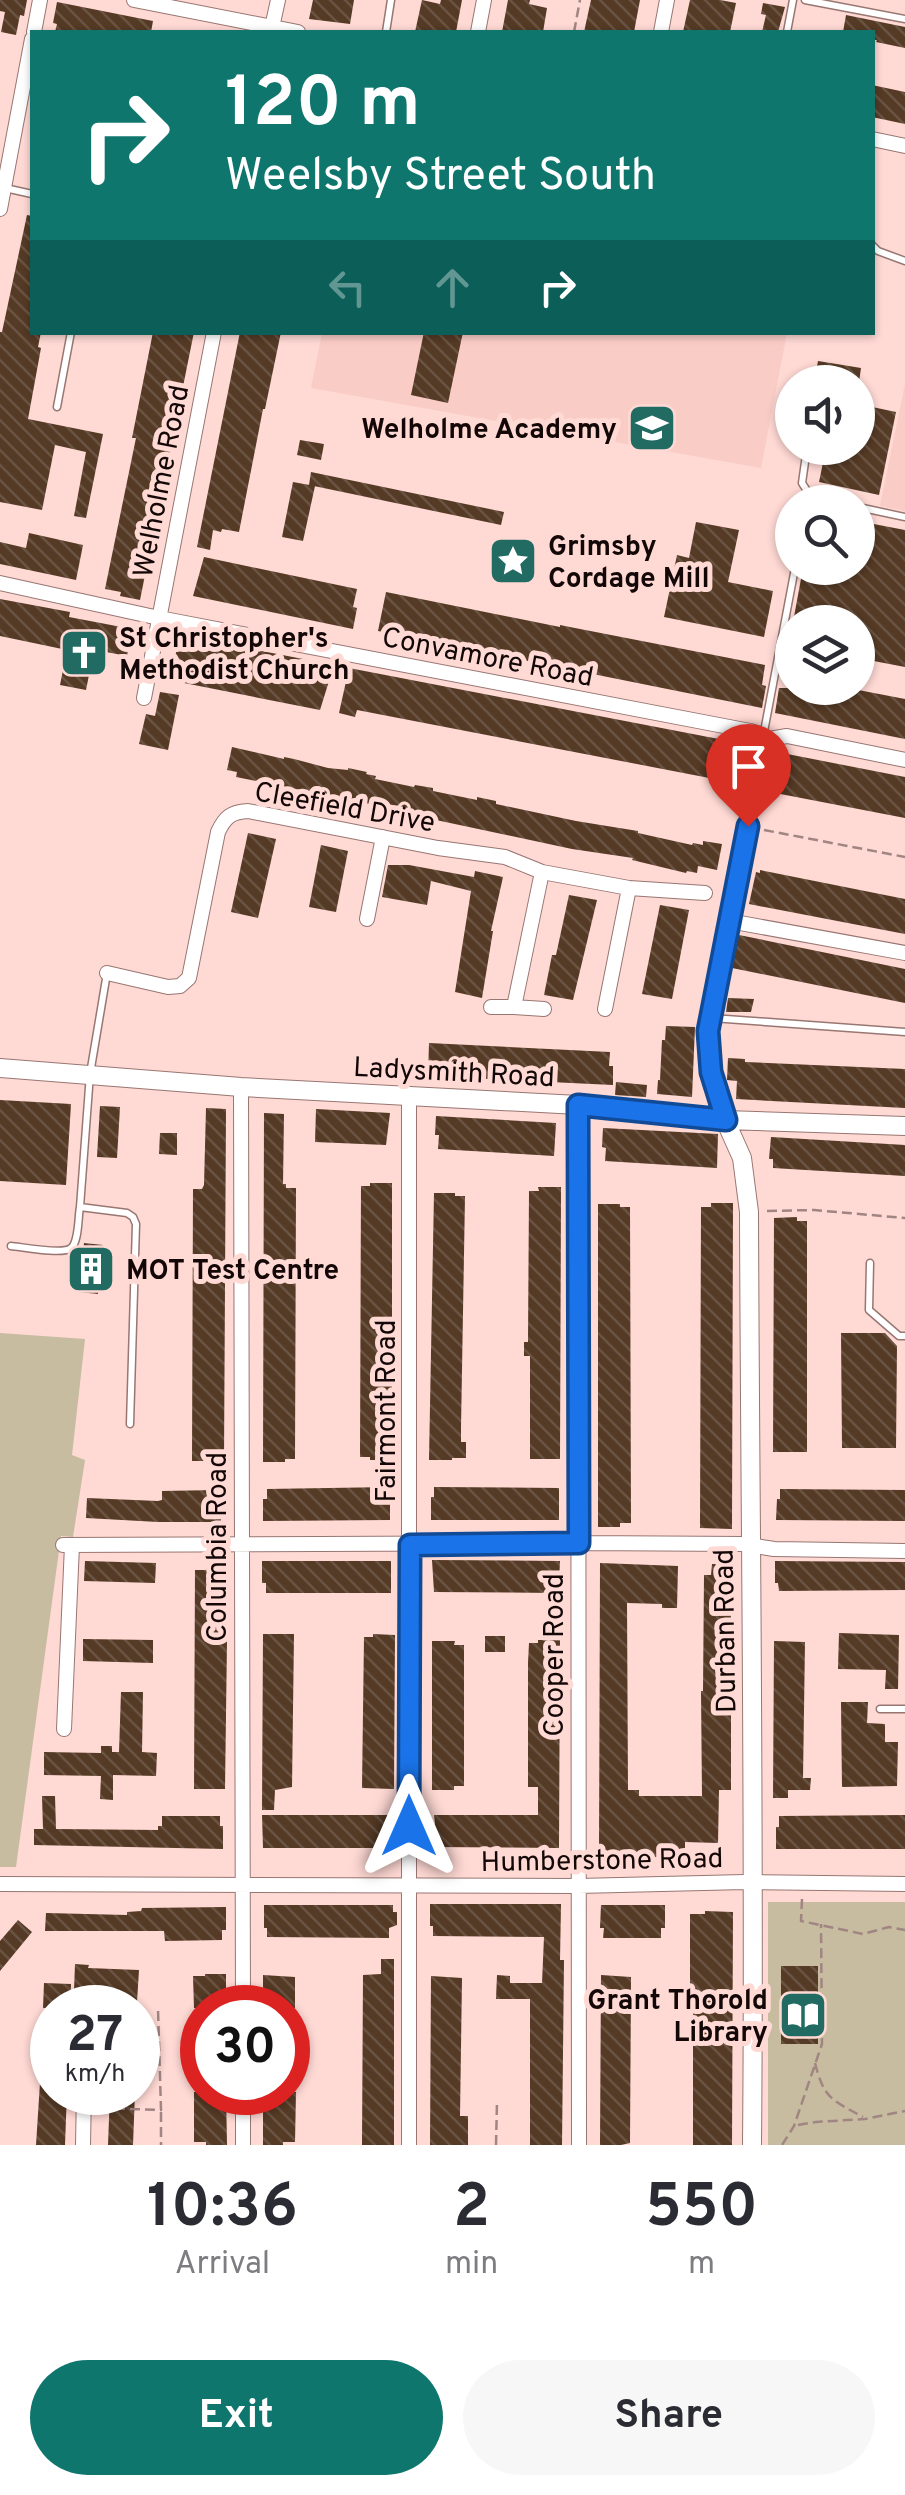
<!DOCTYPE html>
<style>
body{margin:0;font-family:Overpass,sans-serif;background:#f7f7f7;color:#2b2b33;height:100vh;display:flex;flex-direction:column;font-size:38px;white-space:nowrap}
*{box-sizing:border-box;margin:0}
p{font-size:32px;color:#7c7c81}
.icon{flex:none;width:55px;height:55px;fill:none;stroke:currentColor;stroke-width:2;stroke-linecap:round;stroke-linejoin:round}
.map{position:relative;height:2145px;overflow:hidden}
.panel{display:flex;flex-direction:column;background:#fff;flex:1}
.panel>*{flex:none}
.guide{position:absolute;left:30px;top:30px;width:845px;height:305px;border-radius:0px;box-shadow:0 2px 8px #0004;background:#0f766e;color:#fff;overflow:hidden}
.controls{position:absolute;left:775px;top:365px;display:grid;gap:20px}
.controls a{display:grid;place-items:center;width:100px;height:100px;border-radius:50%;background:#fff;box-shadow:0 2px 8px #0004;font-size:50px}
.speed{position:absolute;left:30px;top:1985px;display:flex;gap:20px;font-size:50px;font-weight:700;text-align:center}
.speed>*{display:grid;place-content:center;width:130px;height:130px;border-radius:50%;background:#fff;box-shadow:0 2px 8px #0004;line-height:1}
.speed small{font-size:25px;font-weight:400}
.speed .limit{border:15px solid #d22;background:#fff;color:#111}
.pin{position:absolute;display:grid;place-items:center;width:85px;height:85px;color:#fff;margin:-102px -42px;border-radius:50% 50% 50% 0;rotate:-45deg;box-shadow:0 0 10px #0007}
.pin .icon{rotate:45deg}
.me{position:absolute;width:110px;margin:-55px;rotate:0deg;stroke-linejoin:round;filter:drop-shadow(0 0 8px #0008)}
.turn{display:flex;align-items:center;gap:35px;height:210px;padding:0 30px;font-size:45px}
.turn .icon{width:130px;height:130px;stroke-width:2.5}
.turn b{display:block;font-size:70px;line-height:85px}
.lanes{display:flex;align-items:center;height:95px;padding:0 30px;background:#0003;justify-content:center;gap:50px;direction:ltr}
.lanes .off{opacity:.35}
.eta{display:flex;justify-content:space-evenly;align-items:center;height:170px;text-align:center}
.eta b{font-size:60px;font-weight:700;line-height:70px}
.button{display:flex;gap:20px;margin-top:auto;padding:20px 30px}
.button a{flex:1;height:115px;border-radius:60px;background:#0f766e;color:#fff;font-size:40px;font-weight:700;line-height:115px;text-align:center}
.button a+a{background:#f7f7f7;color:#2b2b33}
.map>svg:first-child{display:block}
.built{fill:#faccc6}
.green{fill:#c7bca0}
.building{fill:url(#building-back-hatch)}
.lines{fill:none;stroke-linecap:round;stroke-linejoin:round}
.service-casing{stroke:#987672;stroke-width:9}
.minor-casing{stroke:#987672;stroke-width:16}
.tertiary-casing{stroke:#987672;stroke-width:20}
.path{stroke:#a08582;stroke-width:2.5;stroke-dasharray:10 5;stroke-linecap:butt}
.service{stroke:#fff;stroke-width:6}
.minor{stroke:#fff;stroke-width:14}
.tertiary{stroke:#fff;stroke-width:18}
.route-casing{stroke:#114b97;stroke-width:25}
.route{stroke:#1a73e8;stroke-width:18}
.labels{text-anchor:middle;stroke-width:10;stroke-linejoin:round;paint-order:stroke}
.poi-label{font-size:28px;font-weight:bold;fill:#130807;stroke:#ffd9d4;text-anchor:start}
.street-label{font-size:28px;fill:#130807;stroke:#ffd9d4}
</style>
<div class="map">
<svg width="905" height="2145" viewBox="0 0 905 2145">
<defs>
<pattern id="building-back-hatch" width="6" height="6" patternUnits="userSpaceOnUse" patternTransform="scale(2.5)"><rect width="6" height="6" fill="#553a25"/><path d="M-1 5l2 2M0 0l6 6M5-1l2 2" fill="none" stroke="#695342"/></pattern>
</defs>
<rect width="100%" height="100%" fill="#ffd9d4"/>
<path class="built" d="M322 333H787L761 468 311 388Z
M905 384V511L880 506Z"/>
<path class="green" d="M0 1333 85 1339 72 1455 85 1460 73 1537 61 1536 16 1867H0Z
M768 1902H905V2145H768Z"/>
<path class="building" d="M0 0H27L24 16 20 15 16 35 1 32 5 12 0 11Z
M313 0H354L350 24 309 19Z
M422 0 440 4 441 0H462L456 32H415Z
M508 0H530L529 4 547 8 543 32H502Z
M591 0H640L634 32H584Z
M690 0H720L736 3 730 32H683Z
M57 2 153 21 151 32H55L57 24 53 23Z
M763 3 785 7 778 32H762L766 15 761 14Z
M846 15 905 27V48L876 42 877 40H872V32H843Z
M872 85 905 92V124L872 117Z
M27 215 32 216V332H41L38 347 41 348 28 419 103 434 86 518 74 516 86 452 55 445 42 510 0 502V332H2Z
M153 332H194L140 600 120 596 121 592 105 589 136 438H132Z
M240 332H281L265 409H263L239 532 222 529 221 532 213 530 210 550 197 547Z
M424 332H463L448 403 411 395Z
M818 361 861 368 859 382 815 378Z
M858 404 896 412 879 495 819 482 826 448H858Z
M300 440 324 444 321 460 297 455Z
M311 472 504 512 501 525 309 485Z
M293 482 315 486 303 541 282 537Z
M858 521 905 530V667L858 658V622H793L803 568H858Z
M696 522 739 530 728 582 773 591 764 637 664 617 677 555 689 558Z
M29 533 83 545 76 580 0 564V542L26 548Z
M204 557 357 589 353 607 357 608 353 629 193 596Z
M386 592 560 627V625L575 628 765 665 762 685 766 686 762 708 378 631Z
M0 599 70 612 69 617 132 629 127 656 101 651 96 676 89 675 86 690 60 685 67 650 0 636Z
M180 635 334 665 320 710 174 681 179 658 175 657Z
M349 668 750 745 745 768H743L740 780 731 778 730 782 357 710 355 717 339 713Z
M779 688H848L905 699V739L775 713Z
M160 692 179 695 168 750 139 744 146 714 155 716Z
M232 747 284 759V757L294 759 328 768 348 770V768L367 772 366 774 376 776 375 779 414 787 415 785 433 788V791L477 800V797L496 801V804L576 821 638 831V833L692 845 693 843 703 845V841L722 844 717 870 698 866 697 873 687 871 686 873 632 860 633 858 572 849 389 810 390 808 236 777 237 772 227 770Z
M777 752 905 777V818L770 792Z
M248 833 276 839 258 918 231 912Z
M321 845 348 851 336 912 309 907Z
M388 865H409L474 877 475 871 503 877 491 931H493L482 998 455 992 471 891 431 881 427 905 382 897Z
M760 870 905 899V934L749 904 756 872 760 873Z
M569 895 597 900 573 1000 544 995 552 955H556Z
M660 905 689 910 672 999 642 994Z
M739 935 905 969V1003L732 968Z
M728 998 754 999 751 1012H726Z
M666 1026 695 1027 692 1097 657 1094 658 1080H660L662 1040H665Z
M429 1043 610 1052 609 1066H613V1085L428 1076Z
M728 1058 745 1059V1062L905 1069V1108L736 1099 737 1081 727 1080Z
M616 1082 647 1085 646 1097 615 1095Z
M0 1100 71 1104 66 1185 0 1181Z
M100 1106 120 1107 117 1158 97 1157Z
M206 1108 226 1109 224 1461H192L193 1189H202L204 1185Z
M316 1109 390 1113 386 1145 315 1142Z
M264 1113 284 1114 283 1184H286V1188H296L295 1459H285V1462H263Z
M436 1116 556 1123 554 1156 438 1149 439 1135H435Z
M603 1128 718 1134 717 1168 605 1161 606 1148 602 1147Z
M160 1133H177V1155L159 1154Z
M771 1137 905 1145V1176L773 1168V1159H769Z
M370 1183H392V1460H370V1457H360L361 1186H370Z
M538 1187H561L560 1459H530V1356H524V1342H528L529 1191H539Z
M434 1193H455V1196H465L461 1428V1442H466V1458H452V1460H429Z
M711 1203H733L732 1529 700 1528 701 1207H711Z
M598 1204H620V1207H630L631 1523H620V1527H598Z
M797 1217V1221H807V1452H773L774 1218Z
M84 1243 103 1245 98 1294 79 1292Z
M841 1333H885L897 1346 896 1448H842Z
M390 1487V1520L263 1521V1499H267V1489Z
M434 1487 559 1488V1520H431V1497H434Z
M780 1489 905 1490V1521L776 1520 777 1499H780Z
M218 1490V1499L221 1500V1522H158L86 1518 87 1498 158 1501 162 1500V1491Z
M432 1560 560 1561 559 1583H556V1593L434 1592Z
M85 1561 156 1563 155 1583 84 1581Z
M262 1561H391V1593H266V1583H262Z
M775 1561 905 1562V1590L779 1591 778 1583H775Z
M600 1563 678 1566 677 1608H662V1604L627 1603 628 1790H639V1796H702L701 1691H703L704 1575H711L712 1564H731V1790H719L718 1843 685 1842V1857H645V1854H599Z
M206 1567H228L225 1789H194L195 1570H206Z
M542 1621 557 1622V1640H560L559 1848 430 1847V1824H435L434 1815H538V1787H528V1663L529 1643H538V1640H542Z
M839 1633 899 1635 898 1689H885L886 1670 838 1669Z
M263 1634H294L292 1787 275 1790 274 1810H262Z
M373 1634 395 1635 394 1789 362 1788 364 1637H373Z
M485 1636H505V1652H485Z
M83 1639 153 1640V1663L83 1661Z
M432 1641H455L454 1645H464V1786H454V1790H432Z
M774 1641 805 1642 803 1778H811L810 1790H788V1798H773Z
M121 1692H143L142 1752 157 1753 156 1776 113 1775V1800L100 1799 101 1776 44 1775V1752L101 1753V1746H112V1752H119Z
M841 1702H868L867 1723 885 1724V1742H898L897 1786 842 1787Z
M42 1796H55L56 1829 158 1830V1826H162V1816H220V1826H223V1849L34 1845V1829H43Z
M262 1815H391V1848H263Z
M905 1815V1849H776V1827H779V1816Z
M430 1904H561L560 1960H564L562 2145H530V1999H496L497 1975 510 1976V1983H542L544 1937 433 1936V1926H430Z
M264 1905H393V1912H397V1925L389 1928V1938L267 1937V1928H264Z
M601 1905H665V1928H661V1938H603L604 1928H600Z
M226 1907V1930H222V1940L165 1941 164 1931H45L46 1913 127 1915V1912L141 1911 142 1908Z
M705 1911 733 1912 732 2145H693V2005H690V1914H705Z
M18 1920 32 1932 0 1971V1941Z
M381 1959H394V2145H362L363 1975 381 1974Z
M75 1964 89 1965 88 1968 139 1970 137 2002H132L131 2008H112V1993L95 1992 88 1988 74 1991Z
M781 1966H818V2044H781Z
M205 1974H226V2008H194L193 1976H205Z
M263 1975 295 1977V2008H263Z
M601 1975 631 1977 630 2143 621 2145H600Z
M431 1976 462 1978 460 2116H468V2145H430Z
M44 1983 71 1984 70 2008H43Z
M43 2036H52V2092H67L65 2145H36Z
M110 2092H135L133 2145H108Z
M194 2092H226L227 2145H206V2142H194Z
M263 2092H296L295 2142H283V2145H263Z"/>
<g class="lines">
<g class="service-casing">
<path id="service" d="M805 0 905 19
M386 32 391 0
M787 32 793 0
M5 188 32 194
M872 245 878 251 905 261
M57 407 71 332
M807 448 802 483 813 500
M812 502H834
M858 507 905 517
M763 737 795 568
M107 973 90 1074 80 1207 127 1213 133 1217 136 1224 130 1424
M712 1018 905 1032
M11 1246C22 1247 63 1255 71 1248 79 1242 78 1217 80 1207
M870 1263 869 1310 899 1336H905
M880 1709H905"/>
</g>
<g class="minor-casing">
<path id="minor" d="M134 0 298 32
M34 32 40 0
M271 32 278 0
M478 32 484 0
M661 32 667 0
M872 139 905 146
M0 209 32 39
M0 583 159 618 750 731 760 734 763 740 787 736 905 760
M144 698 214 332
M367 919 383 837
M729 921 905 953
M107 973 168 987 180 986 189 978 218 832C225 817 231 812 248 811L438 848 505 857 542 872 629 888 705 893
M491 1007H514L542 872
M514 1007 544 1009
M605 1009 629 888
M241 1087 243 2008
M409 1096V2145
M578 1105 579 2145
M725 1120 711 1073 708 1031 763 740
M63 1545 579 1543 743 1544 774 1549 905 1551
M64 1729 72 1545
M0 1884 578 1886 745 1882 905 1884
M87 2008V1999
M83 2145 84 2092
M243 2145V2092"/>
</g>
<g class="tertiary-casing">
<path id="tertiary" d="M0 1068 241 1087 578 1105 725 1120 905 1126
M725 1120 742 1158 749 1212C750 1523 755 1834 752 2145"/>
</g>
<path class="path" d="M574 32 580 0
M764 830 905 857
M767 1211 814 1210 905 1218
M802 1899 801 1921 863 1934 889 1927 905 1930
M815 2063C824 2099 832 2100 863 2117
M100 2108 161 2110 158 2009
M161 2112V2145
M798 2125 816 2122 865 2119 905 2111
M496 2145 497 2102
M782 2145 794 2126 822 2044 821 1924"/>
<use href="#service" class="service"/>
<use href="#minor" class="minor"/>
<use href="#tertiary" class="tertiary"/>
</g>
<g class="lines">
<g class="route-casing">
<path id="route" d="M409 1826 410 1545 579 1543 578 1105 726 1120 711 1072 708 1031 748 826"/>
</g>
<use href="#route" class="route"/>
</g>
<defs>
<g id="school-square" transform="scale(2.5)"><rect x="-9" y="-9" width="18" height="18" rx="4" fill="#216b63" stroke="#ffd9d4"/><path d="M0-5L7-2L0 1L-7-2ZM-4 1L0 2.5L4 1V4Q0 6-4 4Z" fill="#fff"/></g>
<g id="sight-square" transform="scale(2.5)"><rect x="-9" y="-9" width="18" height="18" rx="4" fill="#216b63" stroke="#ffd9d4"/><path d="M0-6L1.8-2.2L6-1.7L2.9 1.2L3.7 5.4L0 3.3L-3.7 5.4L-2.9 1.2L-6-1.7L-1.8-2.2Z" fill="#fff"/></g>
<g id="church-square" transform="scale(2.5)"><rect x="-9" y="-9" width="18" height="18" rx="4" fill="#216b63" stroke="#ffd9d4"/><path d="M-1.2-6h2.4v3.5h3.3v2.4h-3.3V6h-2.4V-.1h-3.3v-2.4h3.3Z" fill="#fff"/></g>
<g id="building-square" transform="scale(2.5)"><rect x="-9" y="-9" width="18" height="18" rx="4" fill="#216b63" stroke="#ffd9d4"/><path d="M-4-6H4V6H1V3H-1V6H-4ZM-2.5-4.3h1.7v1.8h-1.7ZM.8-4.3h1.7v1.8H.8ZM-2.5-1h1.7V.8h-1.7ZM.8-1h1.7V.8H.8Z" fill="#fff"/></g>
<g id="library-square" transform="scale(2.5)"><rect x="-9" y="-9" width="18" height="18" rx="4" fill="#216b63" stroke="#ffd9d4"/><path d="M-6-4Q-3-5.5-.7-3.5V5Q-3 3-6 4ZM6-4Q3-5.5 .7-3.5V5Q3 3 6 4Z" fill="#fff"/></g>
</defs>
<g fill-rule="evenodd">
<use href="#school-square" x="652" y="428"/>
<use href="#sight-square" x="513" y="561"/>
<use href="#church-square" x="84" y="653"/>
<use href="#building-square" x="91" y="1269"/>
<use href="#library-square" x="803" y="2015"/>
</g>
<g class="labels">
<g class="poi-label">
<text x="617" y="438" text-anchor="end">Welholme Academy</text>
<text x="548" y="555">Grimsby<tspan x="548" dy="32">Cordage Mill</tspan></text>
<text x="119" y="647">St Christopher's<tspan x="119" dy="32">Methodist Church</tspan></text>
<text x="126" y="1279">MOT Test Centre</text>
<text x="768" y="2009" text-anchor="end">Grant Thorold<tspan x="768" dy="32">Library</tspan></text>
</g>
<g class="street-label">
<text transform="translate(160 481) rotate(-79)" y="10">Welholme Road</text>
<text transform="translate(488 656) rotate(11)" y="10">Convamore Road</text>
<text transform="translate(345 806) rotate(10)" y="10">Cleefield Drive</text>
<text transform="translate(454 1071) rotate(3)" y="10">Ladysmith Road</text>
<text transform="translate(385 1411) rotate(-90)" y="10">Fairmont Road</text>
<text transform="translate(216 1547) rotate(-90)" y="10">Columbia Road</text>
<text transform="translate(724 1631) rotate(-91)" y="10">Durban Road</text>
<text transform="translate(553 1655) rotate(-90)" y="10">Cooper Road</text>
<text transform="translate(602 1859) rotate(-1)" y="10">Humberstone Road</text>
</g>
</g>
</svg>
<div class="controls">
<a><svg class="icon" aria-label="sound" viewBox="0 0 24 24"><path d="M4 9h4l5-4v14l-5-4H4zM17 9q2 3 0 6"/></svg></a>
<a><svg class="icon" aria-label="search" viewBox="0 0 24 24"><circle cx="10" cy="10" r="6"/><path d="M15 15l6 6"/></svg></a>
<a><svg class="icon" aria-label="layers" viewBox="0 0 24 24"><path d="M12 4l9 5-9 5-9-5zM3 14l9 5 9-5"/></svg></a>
</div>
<div class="speed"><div>27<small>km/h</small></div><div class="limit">30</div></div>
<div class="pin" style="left:748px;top:826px;background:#d93025"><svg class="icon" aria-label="arrive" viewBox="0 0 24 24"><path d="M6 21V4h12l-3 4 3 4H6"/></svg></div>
<svg class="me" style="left:409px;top:1826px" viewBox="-20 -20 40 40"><path d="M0-17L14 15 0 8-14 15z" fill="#1a73e8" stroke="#fff" stroke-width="4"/></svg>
<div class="guide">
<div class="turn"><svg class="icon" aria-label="right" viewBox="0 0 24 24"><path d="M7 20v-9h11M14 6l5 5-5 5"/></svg><div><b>120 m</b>Weelsby Street South</div></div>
<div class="lanes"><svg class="icon off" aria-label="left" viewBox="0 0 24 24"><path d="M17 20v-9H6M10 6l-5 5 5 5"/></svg><svg class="icon off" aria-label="ahead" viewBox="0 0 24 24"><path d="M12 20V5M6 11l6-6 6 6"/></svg><svg class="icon" aria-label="right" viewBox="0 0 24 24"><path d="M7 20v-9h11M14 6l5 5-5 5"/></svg></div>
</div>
</div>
<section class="panel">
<div class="eta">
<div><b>10:36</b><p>Arrival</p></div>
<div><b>2</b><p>min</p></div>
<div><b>550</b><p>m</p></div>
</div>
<div class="button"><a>Exit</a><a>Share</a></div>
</section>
